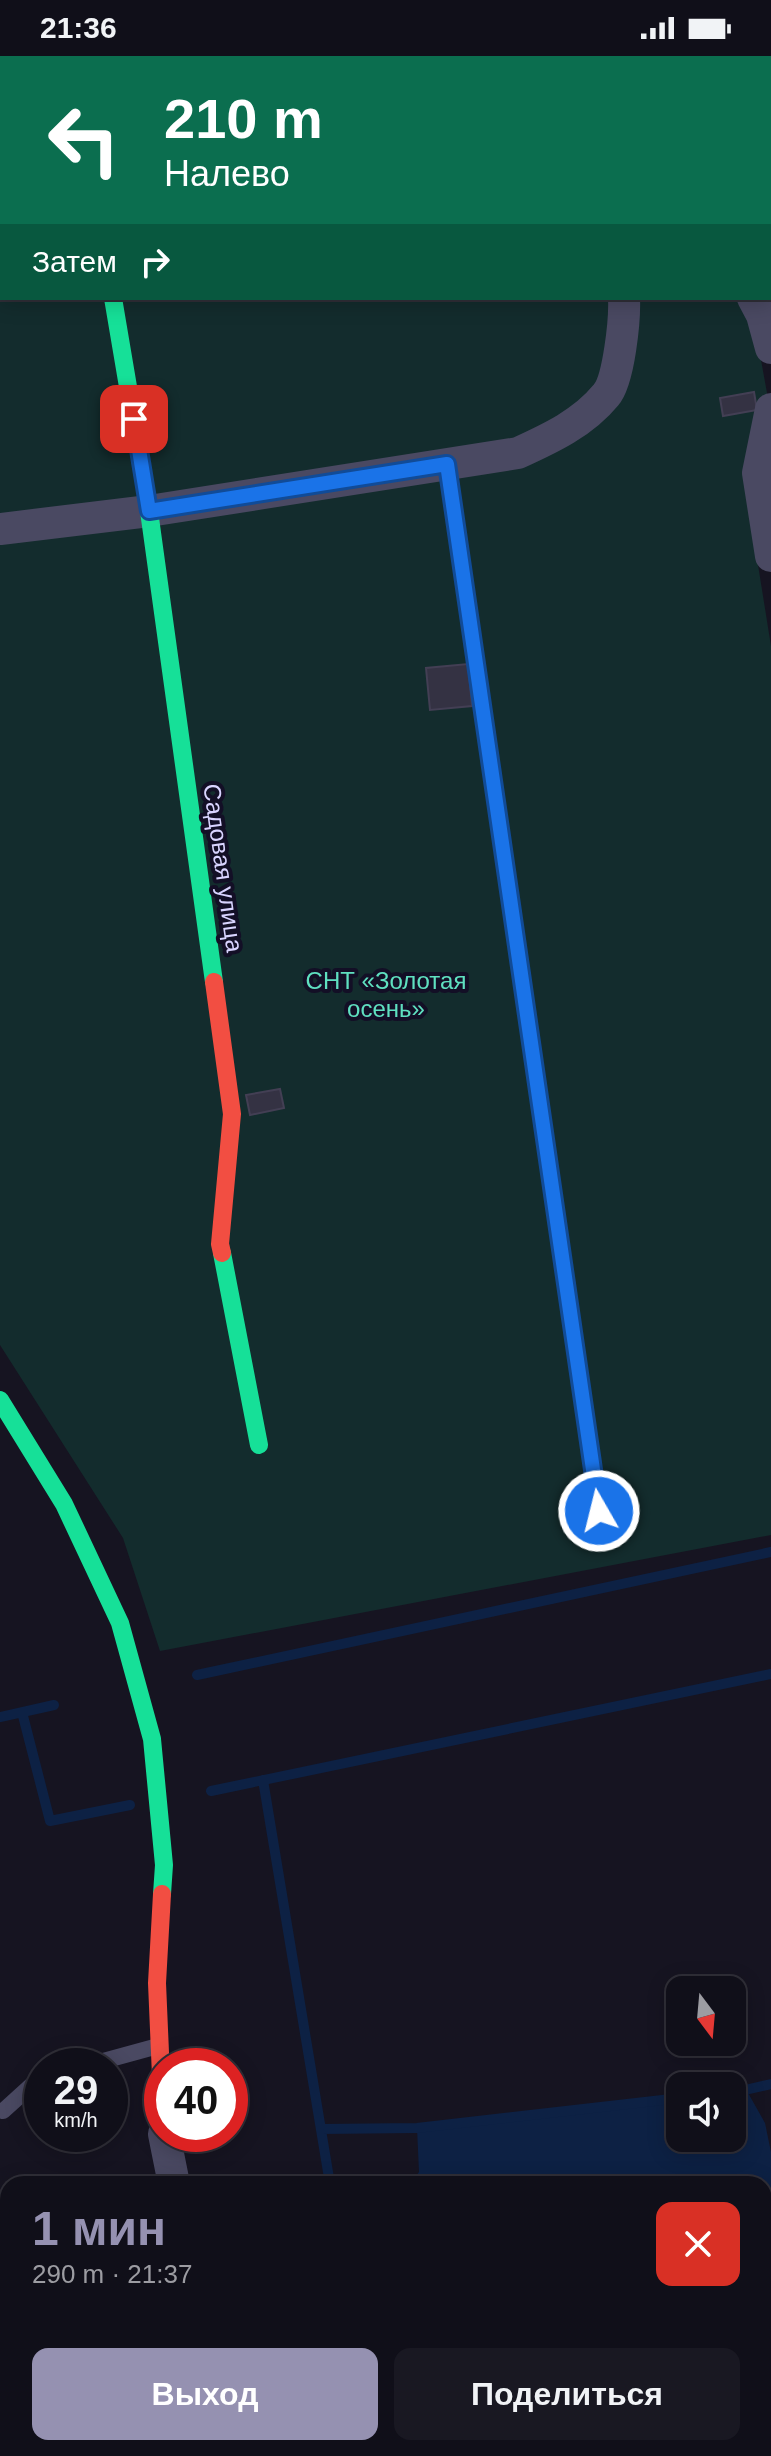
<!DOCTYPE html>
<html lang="ru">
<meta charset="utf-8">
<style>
body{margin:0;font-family:Arial,sans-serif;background:#191822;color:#f1f3f6;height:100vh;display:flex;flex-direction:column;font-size:30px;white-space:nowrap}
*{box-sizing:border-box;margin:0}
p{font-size:26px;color:#9c9ca2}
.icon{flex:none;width:44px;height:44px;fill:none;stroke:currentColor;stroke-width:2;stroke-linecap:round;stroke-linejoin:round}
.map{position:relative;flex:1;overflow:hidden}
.panel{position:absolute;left:0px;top:2120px;width:772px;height:280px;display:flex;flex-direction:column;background:#100f19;border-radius:24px 24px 0 0;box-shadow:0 4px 20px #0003,0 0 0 2px #302f38}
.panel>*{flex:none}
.guide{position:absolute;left:0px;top:0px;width:772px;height:244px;box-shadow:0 4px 20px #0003,0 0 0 2px #302f38;background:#0b6e4f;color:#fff;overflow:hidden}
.needle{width:52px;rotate:164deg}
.tools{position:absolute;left:666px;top:1920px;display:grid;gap:16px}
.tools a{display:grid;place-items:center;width:80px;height:80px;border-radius:16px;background:#100f19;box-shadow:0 4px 20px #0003,0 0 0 2px #302f38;font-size:40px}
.speed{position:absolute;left:24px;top:1992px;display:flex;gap:16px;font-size:40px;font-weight:700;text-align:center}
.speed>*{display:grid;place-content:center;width:104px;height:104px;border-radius:50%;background:#100f19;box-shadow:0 4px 20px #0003,0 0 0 2px #302f38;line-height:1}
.speed small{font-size:20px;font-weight:400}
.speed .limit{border:12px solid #d22;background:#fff;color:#111}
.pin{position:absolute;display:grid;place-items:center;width:68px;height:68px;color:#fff;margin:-34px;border-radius:16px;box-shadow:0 4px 12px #0006}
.me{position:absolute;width:88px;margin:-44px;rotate:352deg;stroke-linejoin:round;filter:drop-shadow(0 0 6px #0008)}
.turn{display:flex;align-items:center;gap:28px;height:168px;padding:0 32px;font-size:36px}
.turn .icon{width:104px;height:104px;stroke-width:2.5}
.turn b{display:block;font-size:56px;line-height:68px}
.then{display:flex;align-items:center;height:76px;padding:0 32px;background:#0003;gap:16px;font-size:30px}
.round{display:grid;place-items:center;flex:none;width:84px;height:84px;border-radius:16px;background:#191822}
.headline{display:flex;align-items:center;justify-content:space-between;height:136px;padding:0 32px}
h1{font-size:48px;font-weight:800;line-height:60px;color:#9591b1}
.action{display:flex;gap:16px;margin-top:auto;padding:16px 32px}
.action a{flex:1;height:92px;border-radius:16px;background:#9591b1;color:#fff;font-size:32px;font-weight:800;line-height:92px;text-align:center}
.action a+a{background:#191822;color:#f1f3f6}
.status{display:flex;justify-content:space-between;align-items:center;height:56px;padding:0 40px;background:#100f19;direction:ltr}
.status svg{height:22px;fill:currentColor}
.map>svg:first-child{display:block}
.green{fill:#132c2d;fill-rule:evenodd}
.water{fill:#0d2144}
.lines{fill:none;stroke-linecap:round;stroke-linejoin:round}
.stream{stroke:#0d2144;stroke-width:10}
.building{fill:#343243;stroke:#433f54;stroke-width:2}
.lane{stroke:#4a4962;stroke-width:16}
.street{stroke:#4a4962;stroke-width:32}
.fast{stroke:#16e098;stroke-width:18}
.slow{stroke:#ffcf43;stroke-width:18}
.jam{stroke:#f24e42;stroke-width:18}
.route-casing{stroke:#114b97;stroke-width:20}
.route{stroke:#1a73e8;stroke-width:14}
.labels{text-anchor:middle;stroke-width:8;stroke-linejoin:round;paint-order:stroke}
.street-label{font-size:24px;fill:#d9d4ff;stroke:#130f26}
.park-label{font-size:24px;fill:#5fe0c0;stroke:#130f26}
</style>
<div class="status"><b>21:36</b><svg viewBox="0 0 49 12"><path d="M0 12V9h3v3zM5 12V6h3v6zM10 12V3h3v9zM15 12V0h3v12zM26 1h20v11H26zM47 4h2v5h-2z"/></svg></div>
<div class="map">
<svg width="771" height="2400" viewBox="0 0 771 2400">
<rect width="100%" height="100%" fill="#161421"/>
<path class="green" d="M0 0H771V304H761L767 337 743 415 771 590V1479L160 1595 123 1482 0 1289ZM2 2H770V242H2Z"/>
<path class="water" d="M747 2035 765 2067 771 2096V2256L764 2259V2128H410L419 2116 417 2072 680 2042V2082H732V2037Z"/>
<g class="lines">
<path class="stream" d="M197 1619 771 1496
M22 1656 50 1765 130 1749
M0 1661 54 1649
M263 1724 330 2128
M211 1735 771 1618
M732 2037 771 2028
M321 2073 417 2072 680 2042
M348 2400 350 2392"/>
</g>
<path class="building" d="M754 336 757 354 723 360 720 342Z
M468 608 472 650 430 654 426 612Z
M280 1033 284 1052 250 1059 246 1039Z
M5 2155 8 2170V2205L0 2207V2156Z"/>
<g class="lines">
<path class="lane" d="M85 2010 158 1990
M3 2055 34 2027 42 2024"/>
<path class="street" d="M615 0 616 2
M753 242 762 259 771 292
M771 353 758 417 771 500
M0 473 149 455 518 397C551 382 583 367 606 339 619 324 625 263 624 242
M164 2078 174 2128
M224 2392 226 2400"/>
<path class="fast" d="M113 242 149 455 214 926
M222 1197 259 1389
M0 1344 64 1448 120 1567 152 1683 164 1809 162 1838"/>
<path class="slow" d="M447 408 526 952"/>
<path class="jam" d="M214 926 232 1058 220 1188 222 1197
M526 952 599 1455
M162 2043 157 1927 162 1838"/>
</g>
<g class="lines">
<g class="route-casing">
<path id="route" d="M134 363 149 455 447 408 599 1455"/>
</g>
<use href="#route" class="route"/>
</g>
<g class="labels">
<g class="street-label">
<text transform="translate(223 812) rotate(82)" y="8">Садовая улица</text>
</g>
<g class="park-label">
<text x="386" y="933">СНТ «Золотая<tspan x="386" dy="28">осень»</tspan></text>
</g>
</g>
</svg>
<div class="tools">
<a><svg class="needle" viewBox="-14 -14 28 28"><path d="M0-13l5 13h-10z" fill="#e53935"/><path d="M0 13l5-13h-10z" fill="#9c9ca2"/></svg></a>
<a><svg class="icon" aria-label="sound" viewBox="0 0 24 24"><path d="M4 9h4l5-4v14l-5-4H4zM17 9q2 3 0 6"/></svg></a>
</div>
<div class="speed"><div>29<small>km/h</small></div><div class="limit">40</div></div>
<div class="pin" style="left:134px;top:363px;background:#d93025"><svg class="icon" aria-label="arrive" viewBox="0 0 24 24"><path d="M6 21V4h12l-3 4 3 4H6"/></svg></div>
<svg class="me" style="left:599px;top:1455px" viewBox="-20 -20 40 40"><circle r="17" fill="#1a73e8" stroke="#fff" stroke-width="3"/><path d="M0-11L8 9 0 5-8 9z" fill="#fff"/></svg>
<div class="guide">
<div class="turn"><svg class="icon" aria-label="left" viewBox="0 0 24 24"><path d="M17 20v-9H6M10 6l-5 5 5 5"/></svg><div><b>210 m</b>Налево</div></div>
<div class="then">Затем<svg class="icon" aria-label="right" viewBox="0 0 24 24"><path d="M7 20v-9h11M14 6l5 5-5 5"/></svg></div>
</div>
<section class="panel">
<div class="headline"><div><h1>1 мин</h1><p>290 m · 21:37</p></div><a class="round" style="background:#d93025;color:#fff"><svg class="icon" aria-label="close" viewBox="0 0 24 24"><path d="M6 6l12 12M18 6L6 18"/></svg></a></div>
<div class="action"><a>Выход</a><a>Поделиться</a></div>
</section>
</div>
